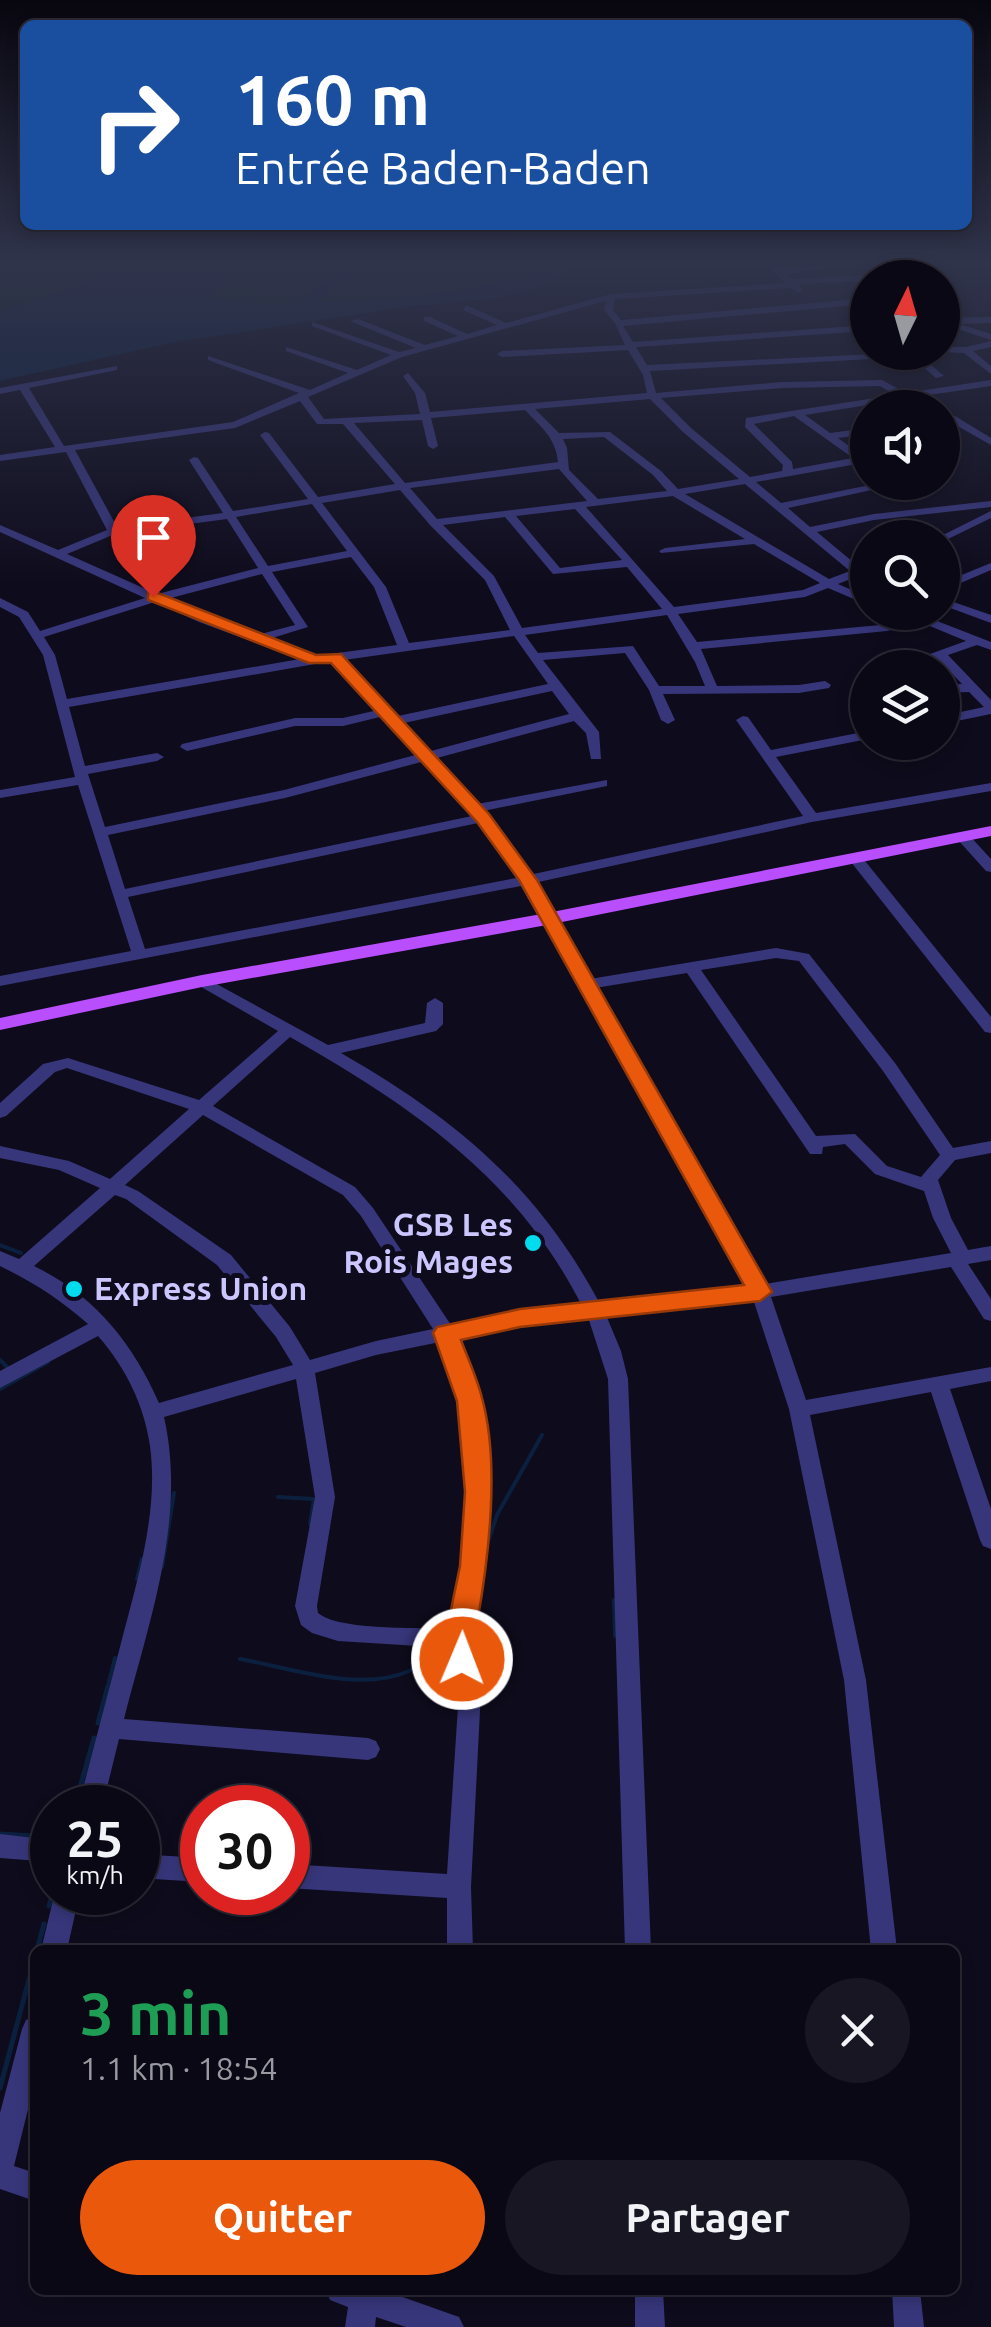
<!DOCTYPE html>
<html lang="fr">
<meta charset="utf-8">
<style>
body{margin:0;font-family:Ubuntu,sans-serif;background:#181622;color:#f1f3f6;height:100vh;display:flex;flex-direction:column;font-size:38px;white-space:nowrap}
*{box-sizing:border-box;margin:0}
p{font-size:32px;color:#999aa0}
.icon{flex:none;width:55px;height:55px;fill:none;stroke:currentColor;stroke-width:2;stroke-linecap:round;stroke-linejoin:round}
.map{position:relative;flex:1;overflow:hidden}
.sheet{position:absolute;left:30px;top:1945px;width:930px;height:350px;display:flex;flex-direction:column;background:#0a0815;border-radius:15px;box-shadow:0 5px 15px #0003,0 0 0 2px #2a2934}
.sheet>*{flex:none}
.guide{position:absolute;left:20px;top:20px;width:952px;height:210px;border-radius:15px;box-shadow:0 5px 15px #0003,0 0 0 2px #2a2934;background:#1a4fa0;color:#fff;overflow:hidden}
.needle{width:65px;rotate:5deg}
.fabs{position:absolute;left:850px;top:260px;display:grid;gap:20px}
.fabs a{display:grid;place-items:center;width:110px;height:110px;border-radius:50%;background:#0a0815;box-shadow:0 5px 15px #0003,0 0 0 2px #2a2934;font-size:50px}
.speed{position:absolute;left:30px;top:1785px;display:flex;gap:20px;font-size:50px;font-weight:700;text-align:center}
.speed>*{display:grid;place-content:center;width:130px;height:130px;border-radius:50%;background:#0a0815;box-shadow:0 5px 15px #0003,0 0 0 2px #2a2934;line-height:1}
.speed small{font-size:25px;font-weight:400}
.speed .limit{border:15px solid #d22;background:#fff;color:#111}
.pin{position:absolute;display:grid;place-items:center;width:85px;height:85px;color:#fff;margin:-102px -42px;border-radius:50% 50% 50% 0;rotate:-45deg;box-shadow:0 0 10px #0007}
.pin .icon{rotate:45deg}
.me{position:absolute;width:110px;margin:-55px;rotate:1deg;stroke-linejoin:round;filter:drop-shadow(0 0 8px #0008)}
.turn{display:flex;align-items:center;gap:35px;height:210px;padding:0 50px;font-size:45px}
.turn .icon{width:130px;height:130px;stroke-width:2.5}
.turn b{display:block;font-size:70px;line-height:85px}
.round{display:grid;place-items:center;flex:none;width:105px;height:105px;border-radius:52px;background:#181622}
.headline{display:flex;align-items:center;justify-content:space-between;height:170px;padding:0 50px}
h1{font-size:60px;font-weight:700;line-height:75px;color:#1e9e55}
.action{display:flex;gap:20px;margin-top:auto;padding:20px 50px}
.action a{flex:1;height:115px;border-radius:60px;background:#ea580c;color:#fff;font-size:40px;font-weight:700;line-height:115px;text-align:center}
.action a+a{background:#181622;color:#f1f3f6}
.map>svg:first-child{display:block}
.green{fill:#0e2524}
.water{fill:#0b203f}
.lines{fill:none;stroke-linecap:round;stroke-linejoin:round}
.stream-far1{stroke:#0b203f;stroke-width:4}
.stream{stroke:#0b203f;stroke-width:5}
.river{fill:#0b203f;fill-rule:evenodd}
.minor{fill:#37367b;fill-rule:evenodd}
.major{fill:#b94efe;fill-rule:evenodd}
.route{fill:#ea580c;stroke:#983908;stroke-width:2.5}
.poi-dot{fill:#02dcef;stroke:#0e0b1c;stroke-width:4}
.labels{text-anchor:middle;stroke-width:10;stroke-linejoin:round;paint-order:stroke}
.poi-label{font-size:32px;font-weight:bold;fill:#ccc6ff;stroke:#0e0b1c;text-anchor:end}
</style>
<div class="map">
<svg width="991" height="2327" viewBox="0 0 991 2327">
<rect width="100%" height="100%" fill="#0e0b1c"/>
<path class="green" d="M0 261H128L80 286 0 312Z
M246 261H523L520 275C481 297 255 314 213 298V289Z"/>
<path class="water" d="M128 261H246L213 289V297C250 314 484 295 520 275L523 261H584L545 286 498 298 399 308 170 343 0 381V312L80 286Z"/>
<g class="lines">
<path class="stream-far1" d="M0 1245 21 1253
M0 1360 7 1367
M0 1389 48 1362
M278 1497 314 1499 310 1524
M484 1554 497 1515 542 1435
M162 1567 174 1493
M137 1579 142 1559
M614 1600 615 1636
M240 1659C290 1668 360 1693 409 1671 420 1666 428 1654 436 1644
M107 1689 115 1658"/>
<path class="stream" d="M98 1723 108 1686
M79 1791 94 1738
M75 1808 76 1804
M0 1834 52 1837
M49 1906 53 1892
M37 1950 44 1924
M0 2088 35 1957"/>
<path class="river" d="M367 261H381L325 294 300 317H290V311L317 288Z"/>
<path class="minor" d="M762 261H771L781 269 821 265 825 268 786 274 792 279 868 275 872 278H868V281L798 284 803 290 799 293 791 288 615 299 613 310 621 320 868 298V304L623 326 633 342 868 325V331L636 347 647 365 916 352 944 376 936 378 912 357H907L650 371 656 393 782 382 882 380 906 393 991 380V386L922 396 940 408H927L911 398 805 415 830 433 868 428V434L838 438 864 457 868 456V462L756 482 781 503 885 482H909L788 508 810 527 874 514 991 501V507L874 520 817 532 859 567 868 565V572L838 584 868 597V605L828 588 805 597 678 614 697 642 891 624V630L887 631 701 649 717 686 799 685 825 681 831 685 829 688 799 693 663 694 675 720 668 724 661 720 649 690 625 653 543 660 599 732 601 759H591L586 733 574 721 437 758 477 804 607 780V786L483 811 529 875 803 816 736 720 743 716 748 717 771 750 868 731V739L776 757 816 813 991 783V791L812 822 534 883 590 979 776 948 809 954 895 1063 953 1148 991 1141V1153L955 1160 938 1180 951 1218 968 1250 991 1246V1260L968 1264 991 1299V1321L984 1319 951 1267 771 1297 806 1400 991 1367V1381L950 1389 991 1509V1549L983 1546 980 1540 931 1392 810 1415 866 1680 897 1950H871L844 1680 789 1409 753 1299 606 1315 621 1351 628 1379 651 1950H625L608 1379 588 1317 520 1325 457 1338 480 1401 490 1516 471 1639 481 1691 471 1887 473 1950H447V1898L288 1888V1864L447 1874 459 1691 451 1648 338 1641 312 1633 301 1625 295 1606 315 1497 296 1379 164 1417C187 1518 149 1621 124 1719L368 1738 376 1741 380 1749 376 1757 368 1760 119 1739 102 1808H78C92 1753 107 1698 121 1643 137 1581 159 1512 150 1446 144 1405 126 1368 98 1336L0 1388V1371L88 1324C61 1300 33 1282 0 1266V1251L19 1259 100 1188 59 1170 0 1158V1146L69 1161 110 1179 189 1109 67 1068 55 1072 6 1116 0 1118V1103L43 1064 68 1058 199 1100 278 1031 196 984 194 981 196 978 202 976 328 1045 425 1023 427 1003 435 998 443 1003V1024L436 1031 341 1053C454 1118 536 1185 599 1302L747 1286 521 886 0 986V976L131 951 78 785 0 798V790L75 777 43 655 19 617 0 607V598L28 612 40 631 145 598 0 532V525L58 550 107 530 66 452 0 461V455L55 447 20 390 0 394V388L117 366V370L29 388 64 446 233 422 299 393 208 360V356L310 390 348 373 286 351V347L357 370 391 355 312 326V322L399 352 416 348 350 321 358 319 425 345 458 336 424 321V317H430L467 334 497 325 463 310 466 305 506 323 611 294 786 283ZM606 301 604 310 615 323 625 345 502 351 497 354 502 357 628 350 643 375 647 393 430 412 425 393 408 373 403 376 415 393 420 414 324 419 308 397 402 357ZM880 386 895 395 746 418 745 427 783 465 782 471 750 477 691 428 661 398 782 388ZM650 399 683 432 739 479 678 489 661 471 610 432 559 433 535 409ZM300 401 317 424H343L395 484 318 497 269 433 265 432 260 435 308 499 233 511 198 458 194 457 189 460 223 513 117 527 75 450 235 428ZM525 410C541 427 556 438 558 462L405 483 354 423 422 420 428 446 433 449 438 446 431 418ZM794 416 853 458 793 469 792 462 754 424ZM604 437 653 475 667 491 598 499 569 470 567 448 563 439ZM559 469 587 501 437 519 410 488ZM745 484 850 571 829 579 685 494ZM400 490 430 525 485 580 510 630 409 643 386 587 322 503ZM673 496 745 539 665 548 659 551 661 553 754 544 820 583 803 590 674 607 586 507ZM312 504 347 551 268 566 236 517ZM575 509 622 560 560 568 516 516ZM505 517 553 574 627 567 662 609 522 628 494 576 443 525ZM227 519 258 568 157 594 67 554 115 534ZM351 557 374 587 397 645 315 656 269 639 308 627 272 572ZM262 574 295 625 257 635 167 599ZM155 602 199 622 300 659 67 699 55 655 44 637ZM667 615 695 662 705 686H659L633 646 538 653 525 635ZM514 636 548 684 398 716 344 660ZM332 661 378 710 343 718H295L182 744 180 747 187 751 295 726H343L384 716 419 754 284 790 105 827 88 774 157 761 164 757 157 753 85 766 69 707ZM552 691 569 714 431 751 404 723ZM425 761 472 816 125 889 108 835 285 798ZM478 823 516 878 145 949 128 897ZM776 958 799 961 883 1071 940 1155 921 1177 887 1166 855 1134 816 1136 701 970ZM687 973 810 1154H822L823 1147 845 1144 875 1174 924 1191 933 1218 951 1253 765 1284 595 988ZM290 1037C411 1106 516 1177 581 1304L520 1311 451 1325 373 1208 355 1187 213 1106ZM203 1115 343 1195 361 1216 433 1329 376 1341 310 1360 290 1327 231 1255 138 1191 125 1185ZM115 1195 126 1199 217 1265 276 1337 293 1365 159 1403C133 1343 94 1295 34 1266ZM440 1342 460 1401 468 1516 450 1629C420 1627 339 1631 318 1613L317 1606 335 1497 315 1373 376 1355Z
M956 290 959 295 942 297V291Z
M991 317V323L959 324 991 334V340L942 324V318Z
M991 341V347L973 351 991 366V374L964 353 941 352 942 347H966Z
M947 416H955L991 438V445L947 420Z
M991 511V518L946 540 937 538Z
M991 563V570L942 591V583Z
M942 598 991 615V623L942 605Z
M896 612H914L991 642V650L977 645 948 655 991 700V714L942 724V716L984 707 969 692 942 693V685L962 684 937 658 925 662 919 658 966 641Z
M866 686 868 694 861 693 860 690Z
M963 833 968 834 991 859V872L986 871 958 840V834Z
M856 855 861 856 991 1017V1033L985 1032 851 862V856Z
M0 1834 52 1840V1862L0 1858Z
M138 1854 202 1858V1882L138 1878Z
M55 1892H80L67 1950H41Z
M35 2016V2081L14 2166 35 2173V2201L0 2189V2113L22 2029 26 2020Z
M326 2290H383L459 2317 464 2327H406L376 2317 375 2327H345L348 2307 330 2300Z
M635 2290H663L665 2327H635Z
M892 2290H920L924 2327H894Z"/>
<path class="major" d="M991 826V836L547 925 202 987 0 1030V1018L202 975 547 913Z"/>
</g>
<linearGradient id="sky" x2="0" y2="1"><stop stop-color="#08060f"/><stop offset="0.45" stop-color="#30344b"/><stop offset="1" stop-color="#30344b" stop-opacity="0"/></linearGradient>
<rect width="991" height="586" fill="url(#sky)"/>
<path class="route" d="M148 593H158L316 655 341 654 489 814 537 880 772 1292 760 1301 520 1327 461 1340C468 1359 477 1378 482 1398 500 1463 489 1557 477 1623 474 1638 479 1654 473 1668L462 1672 452 1668 445 1639 460 1566 465 1492 457 1401 433 1333 437 1327 520 1309 744 1285 519 880 477 822 331 663H309L148 600Z"/>
<g class="poi-dot">
<circle cx="533" cy="1243" r="10"/>
<circle cx="74" cy="1289" r="10"/>
</g>
<g class="labels">
<g class="poi-label">
<text x="513" y="1236">GSB Les<tspan x="513" dy="37">Rois Mages</tspan></text>
<text x="94" y="1300" text-anchor="start">Express Union</text>
</g>
</g>
</svg>
<div class="fabs">
<a><svg class="needle" viewBox="-14 -14 28 28"><path d="M0-13l5 13h-10z" fill="#e53935"/><path d="M0 13l5-13h-10z" fill="#999aa0"/></svg></a>
<a><svg class="icon" aria-label="sound" viewBox="0 0 24 24"><path d="M4 9h4l5-4v14l-5-4H4zM17 9q2 3 0 6"/></svg></a>
<a><svg class="icon" aria-label="search" viewBox="0 0 24 24"><circle cx="10" cy="10" r="6"/><path d="M15 15l6 6"/></svg></a>
<a><svg class="icon" aria-label="layers" viewBox="0 0 24 24"><path d="M12 4l9 5-9 5-9-5zM3 14l9 5 9-5"/></svg></a>
</div>
<div class="speed"><div>25<small>km/h</small></div><div class="limit">30</div></div>
<div class="pin" style="left:153px;top:597px;background:#d93025"><svg class="icon" aria-label="arrive" viewBox="0 0 24 24"><path d="M6 21V4h12l-3 4 3 4H6"/></svg></div>
<svg class="me" style="left:462px;top:1659px" viewBox="-20 -20 40 40"><circle r="17" fill="#ea580c" stroke="#fff" stroke-width="3"/><path d="M0-11L8 9 0 5-8 9z" fill="#fff"/></svg>
<div class="guide">
<div class="turn"><svg class="icon" aria-label="right" viewBox="0 0 24 24"><path d="M7 20v-9h11M14 6l5 5-5 5"/></svg><div><b>160 m</b>Entrée Baden-Baden</div></div>
</div>
<section class="sheet">
<div class="headline"><div><h1>3 min</h1><p>1.1 km · 18:54</p></div><a class="round"><svg class="icon" aria-label="close" viewBox="0 0 24 24"><path d="M6 6l12 12M18 6L6 18"/></svg></a></div>
<div class="action"><a>Quitter</a><a>Partager</a></div>
</section>
</div>
